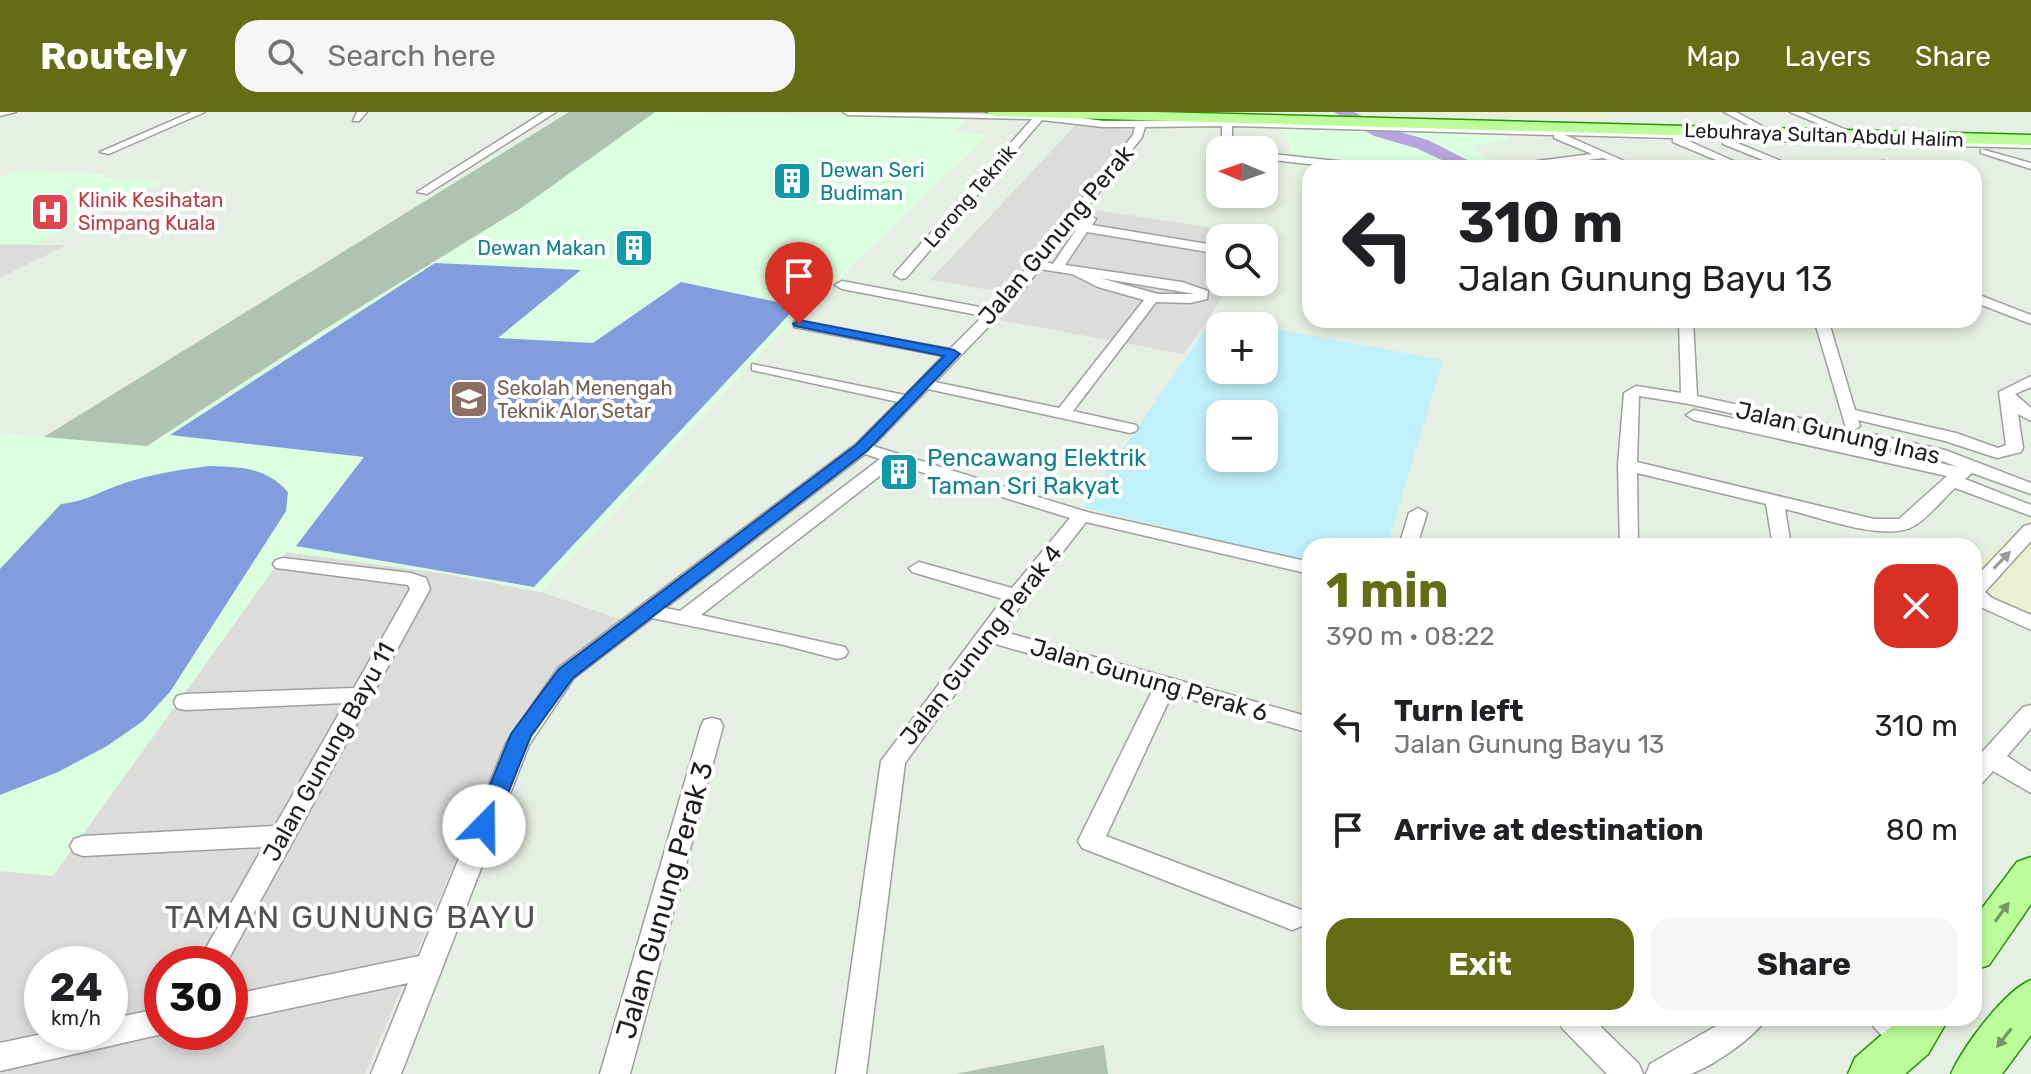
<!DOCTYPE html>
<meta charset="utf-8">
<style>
body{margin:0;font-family:Rubik,sans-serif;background:#f6f6f6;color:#202124;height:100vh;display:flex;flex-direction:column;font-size:30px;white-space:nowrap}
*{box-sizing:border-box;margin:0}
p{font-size:26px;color:#757577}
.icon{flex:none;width:44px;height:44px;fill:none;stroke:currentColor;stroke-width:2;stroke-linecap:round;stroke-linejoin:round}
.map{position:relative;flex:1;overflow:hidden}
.drawer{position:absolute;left:1302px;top:426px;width:680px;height:488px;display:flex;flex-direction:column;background:#fff;border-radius:24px;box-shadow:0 4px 12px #0003}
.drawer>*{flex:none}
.guide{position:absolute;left:1302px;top:48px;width:680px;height:168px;border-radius:24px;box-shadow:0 4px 12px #0003;background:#fff;color:#202124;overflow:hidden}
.needle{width:52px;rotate:272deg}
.buttons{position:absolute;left:1206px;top:24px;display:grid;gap:16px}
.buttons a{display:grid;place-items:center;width:72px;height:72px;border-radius:16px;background:#fff;box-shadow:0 4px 12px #0003;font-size:40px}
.speed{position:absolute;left:24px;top:834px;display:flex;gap:16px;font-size:40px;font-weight:700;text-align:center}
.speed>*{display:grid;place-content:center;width:104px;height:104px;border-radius:50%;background:#fff;box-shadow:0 4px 12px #0003;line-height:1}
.speed small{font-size:20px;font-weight:400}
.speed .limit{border:12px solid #d22;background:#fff;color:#111}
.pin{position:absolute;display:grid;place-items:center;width:68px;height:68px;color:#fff;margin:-82px -34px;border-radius:50% 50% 50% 0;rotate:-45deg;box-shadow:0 0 8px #0007}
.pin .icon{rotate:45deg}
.me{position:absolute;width:88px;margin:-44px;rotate:22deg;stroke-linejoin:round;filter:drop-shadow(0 0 6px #0008)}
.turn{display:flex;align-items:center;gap:28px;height:168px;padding:0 24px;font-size:36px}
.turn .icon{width:104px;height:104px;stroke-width:2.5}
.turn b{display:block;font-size:56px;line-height:68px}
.round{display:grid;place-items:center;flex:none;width:84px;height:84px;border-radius:24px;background:#f6f6f6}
.overview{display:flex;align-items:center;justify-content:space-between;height:136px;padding:0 24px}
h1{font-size:48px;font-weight:700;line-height:60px;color:#656d14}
.cta{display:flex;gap:16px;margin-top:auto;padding:16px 24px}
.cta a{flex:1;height:92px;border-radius:24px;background:#656d14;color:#fff;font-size:32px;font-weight:700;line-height:92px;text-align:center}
.cta a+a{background:#f6f6f6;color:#202124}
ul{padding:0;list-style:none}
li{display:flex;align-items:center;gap:24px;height:104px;padding:0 24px}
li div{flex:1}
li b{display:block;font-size:30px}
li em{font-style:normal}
header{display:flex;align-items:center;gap:48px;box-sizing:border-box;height:112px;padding:0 40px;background:#656d14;color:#fff}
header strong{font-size:38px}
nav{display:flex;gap:44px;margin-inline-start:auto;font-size:28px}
.search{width:560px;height:72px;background:#f6f6f6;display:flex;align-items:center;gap:20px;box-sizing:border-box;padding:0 28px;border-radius:24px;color:#757577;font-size:30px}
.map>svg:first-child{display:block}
.residential{fill:#dcdcdb;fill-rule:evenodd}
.commercial{fill:#ecf0d2}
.education{fill:#dcffdf}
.construction{fill:#afc3b1}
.park{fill:#c0f0f9;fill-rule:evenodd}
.pitch{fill:#819dde}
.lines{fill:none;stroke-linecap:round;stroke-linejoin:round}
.canal{fill:#b5a4dd;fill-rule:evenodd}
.river{fill:#b5a4dd;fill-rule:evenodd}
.street-casing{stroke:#9f9f9f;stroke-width:3}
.primary-casing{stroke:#259700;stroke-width:3}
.street{fill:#fff;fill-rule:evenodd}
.primary{fill:#bdfc9b;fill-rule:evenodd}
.oneway{fill:#9a9a9a}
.oneway2{fill:#759863}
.route{fill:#1a73e8;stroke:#114b97;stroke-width:2}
.labels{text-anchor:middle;stroke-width:8;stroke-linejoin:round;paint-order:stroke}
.far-street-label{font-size:20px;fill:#1e1e1e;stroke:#fff}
.far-culture-label{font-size:20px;fill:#0d838f;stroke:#fff;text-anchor:start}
.far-health-label{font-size:20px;fill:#be3a42;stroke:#fff;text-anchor:start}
.far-education-label{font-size:20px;fill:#785e54;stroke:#fff;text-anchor:start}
.street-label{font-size:24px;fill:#1e1e1e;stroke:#fff}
.culture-label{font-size:24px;fill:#0d838f;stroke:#fff;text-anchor:start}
.near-street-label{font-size:28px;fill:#1e1e1e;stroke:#fff}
.near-neighbourhood-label{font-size:32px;letter-spacing:2px;fill:#515151;stroke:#fff}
</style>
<header>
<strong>Routely</strong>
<div class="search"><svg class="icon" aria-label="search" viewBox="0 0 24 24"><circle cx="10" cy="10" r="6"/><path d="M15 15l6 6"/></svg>Search here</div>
<nav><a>Map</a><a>Layers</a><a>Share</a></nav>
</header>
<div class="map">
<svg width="2031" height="962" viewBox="0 0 2031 962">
<rect width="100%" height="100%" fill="#e6efe3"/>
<path class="residential" d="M1077 12 1142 19 1083 96 1264 124 1220 126V170H1233L1184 242 995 207 1014 182 930 168Z
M0 133H67L0 166Z
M286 440 441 461 541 480 622 508 557 557 509 623 365 962H0V759L53 763ZM42 852H110V920H42ZM162 852H230V920H162Z"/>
<path class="commercial" d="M1391 0H1599L1619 7 1396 1Z
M2031 404V515L1974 489V454Z"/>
<path class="education" d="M655 0 967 6 954 20 988 23 762 240 541 480 441 461 286 440 53 764 0 759V321L147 333 325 217 524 94Z
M1280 14 1497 20 1511 27 1473 33 1472 37 1492 48 1436 54 1424 49 1377 55 1317 51 1295 46Z
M16 59 105 62 99 66 164 69 36 131H0V66Z"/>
<path class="construction" d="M569 0H655L524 94 325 217 147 334 44 325Z
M1104 933 1108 962H955Z"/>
<path class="park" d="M1213 206 1257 214H1220V258H1264V215L1443 248 1387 434H1310V451L1083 395ZM1220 302H1264V346H1220Z"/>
<path class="pitch" d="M435 151 581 158 498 226 593 231 681 170 797 194 534 475 296 434 364 345 170 323Z
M209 354C242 355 265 355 288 380L286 399 170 580 143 609 107 634 58 660 0 683V457L61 392C84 390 101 379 122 372 151 362 179 358 209 354Z"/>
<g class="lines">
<path class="canal" d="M897 0H957L959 2 954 5 902 3Z"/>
<path class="river" d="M1334 0H1354L1386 16 1428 28 1483 56H1459L1416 36 1374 24Z"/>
<g class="street-casing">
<path id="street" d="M0 0H16L0 4Z
M192 0H205L109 42 100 40Z
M357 0H367L359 9H353Z
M544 0H556L427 82 417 80Z
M843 0 1054 2 1103 9 1227 8 2031 30V36L1730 28 1798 56H1783L1723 32 1724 28 1682 26 1749 56H1735L1673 30V26L1565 23 1640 56H1626L1603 46 1541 54 1537 53V49L1592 42 1554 26V23L1232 14V38H1222V14L1145 15 1142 25 1075 111 1081 112 1090 103 1096 107 1092 113 1220 134V142L1087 120 1065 153 1182 170 1208 179 1207 187 1190 191 1156 190 1073 299 1136 313 1138 316 1136 319 1130 321 928 277 873 334 1087 400 1310 450V462L1086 410 1001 519 1310 605V621L1172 582 1106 724 1302 798 1306 806 1302 814 1292 818 1282 814 1082 736 1078 729 1153 577 992 531 905 651 866 962H836L881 649 1003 487 912 460 909 456 919 450 1012 476 1070 406 895 352 701 503 845 535 848 540 845 545 837 547 784 533 652 506 574 566 529 633 401 962H371L408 871 230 909V883L419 844 506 631 558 556 856 332 898 290 752 258V252L905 283 943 244 799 216 794 215V209L950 237 983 204 842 177 835 173 842 169 990 197 1012 174 1133 23 1135 15H1103L1042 8 906 166 901 167 894 163 896 160 1032 7 848 3ZM1070 117 1076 118 1053 152 1045 150ZM1039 157 1072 162 1098 175 1144 188 1059 296 935 270 1022 180ZM1100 166 1195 182H1158ZM865 342 880 347 680 499 665 496Z
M1724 0H1736L1766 16 1758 18Z
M1790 0H1804L1846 18 1838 20Z
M1981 37 2031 51V57L1981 41Z
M1264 41 1374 53 1379 56H1345L1264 47Z
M1883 49 1887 50V54L1849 56Z
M1974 181 2031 203V212L1974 190Z
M1679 208H1693L1697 284 1846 316 1816 214 1818 211 1823 210 1830 214 1855 298 1956 321 1998 336 2006 333 1999 280 2031 264V275L2015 282 2031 296V309L2018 302 2023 336 2021 340 1997 346 1945 329 1858 308 1860 314 1854 318 1945 338 2031 371V382L1972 361 1965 367 2031 393V404L1955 376C1942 388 1929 405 1914 414 1886 431 1816 404 1785 397L1791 434H1773L1766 392 1637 361 1638 434H1620L1618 353 1624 281 1636 274 1681 281ZM1639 284 1689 292 1934 346 1958 355 1694 298 1686 303 1694 308 1947 364 1899 407H1874L1637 350Z
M1418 396 1427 401 1417 434H1399L1409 401Z
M2031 412V429L1985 480 1992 486 2031 503V518L1974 492V467L2024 414Z
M283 446 411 461 426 466 430 477 226 852H197L263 735 83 744 74 741 70 734 74 727 83 724 275 714 345 591 185 598 177 596 174 590 177 584 185 582 354 576 410 477 408 473 276 456 273 452 276 448Z
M2031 593V616L2007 644 2031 660V681L1993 659 1982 671 1974 674V649L2023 595Z
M712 606 720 608 723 614 630 962H600L701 614 704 608Z
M162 896V920H171L0 959V931L51 920H110V907Z
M1557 906H1592L1639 952 1643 962H1607L1562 916Z
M1730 906H1766C1757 924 1710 956 1690 962 1678 962 1659 962 1646 962L1650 952Z
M1868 906C1892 906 1916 902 1927 927L1923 937 1912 941C1896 935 1876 922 1868 906Z"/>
</g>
<g class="primary-casing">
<path id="primary" d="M987 0H1154L2031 23V33L994 4Z
M2031 745V792L1989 853 1974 858V807L2017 750Z
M2031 868V923L2002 962H1951C1963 935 2004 879 2031 868Z
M1901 906H1949L1928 942 1905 962H1848L1855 946Z"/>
</g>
<use href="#street" class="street"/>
<use href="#primary" class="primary"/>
</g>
<defs><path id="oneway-solid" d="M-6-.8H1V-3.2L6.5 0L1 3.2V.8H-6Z" transform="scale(2)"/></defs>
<use class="oneway" href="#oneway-solid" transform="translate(2002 448) rotate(-46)"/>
<g class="oneway2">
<use href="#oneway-solid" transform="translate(2002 800) rotate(-54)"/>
<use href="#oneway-solid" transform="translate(2004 926) rotate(128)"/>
</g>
<path class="route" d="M799 208 954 238 960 242 867 339 573 566 531 624 492 721 484 723 476 721 473 714 511 622 559 557 856 333 944 244 795 214 793 212Z"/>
<defs>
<g id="building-square" transform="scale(2)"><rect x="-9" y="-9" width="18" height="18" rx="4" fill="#0f9aa8" stroke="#fff"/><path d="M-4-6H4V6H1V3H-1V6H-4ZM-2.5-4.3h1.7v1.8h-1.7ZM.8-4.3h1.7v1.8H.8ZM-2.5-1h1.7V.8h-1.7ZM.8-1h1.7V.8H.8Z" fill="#fff"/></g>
<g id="hospital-square" transform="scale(2)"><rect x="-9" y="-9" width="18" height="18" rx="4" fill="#e0444e" stroke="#fff"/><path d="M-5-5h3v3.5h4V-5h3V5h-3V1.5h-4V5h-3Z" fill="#fff"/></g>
<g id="school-square" transform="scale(2)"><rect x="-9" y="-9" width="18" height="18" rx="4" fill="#8d6e63" stroke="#fff"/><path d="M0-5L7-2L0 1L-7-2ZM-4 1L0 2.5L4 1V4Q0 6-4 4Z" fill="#fff"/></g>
</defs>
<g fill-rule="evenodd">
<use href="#building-square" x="792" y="69"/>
<use href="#hospital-square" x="50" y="100"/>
<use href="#building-square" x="634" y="136"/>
<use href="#school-square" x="469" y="287"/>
<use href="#building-square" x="899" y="360"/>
</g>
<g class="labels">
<g class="far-street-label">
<text transform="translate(1824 23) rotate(2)" y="7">Lebuhraya Sultan Abdul Halim</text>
<text transform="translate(970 84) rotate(-49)" y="7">Lorong Teknik</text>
</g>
<g class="far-culture-label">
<text x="820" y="65">Dewan Seri<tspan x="820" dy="23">Budiman</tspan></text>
<text x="606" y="143" text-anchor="end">Dewan Makan</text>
</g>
<g class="far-health-label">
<text x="78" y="95">Klinik Kesihatan<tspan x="78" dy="23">Simpang Kuala</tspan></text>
</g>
<g class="far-education-label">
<text x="497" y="283">Sekolah Menengah<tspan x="497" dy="23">Teknik Alor Setar</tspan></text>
</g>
<g class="street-label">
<text transform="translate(1056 123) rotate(-50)" y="8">Jalan Gunung Perak</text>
<text transform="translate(1838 321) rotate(13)" y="8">Jalan Gunung Inas</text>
<text transform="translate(981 533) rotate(-52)" y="8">Jalan Gunung Perak 4</text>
<text transform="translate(1149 568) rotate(16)" y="8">Jalan Gunung Perak 6</text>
<text transform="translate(329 640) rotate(-61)" y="8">Jalan Gunung Bayu 11</text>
</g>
<g class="culture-label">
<text x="927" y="354">Pencawang Elektrik<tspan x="927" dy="28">Taman Sri Rakyat</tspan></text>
</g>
<g class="near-street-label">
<text transform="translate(664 788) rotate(-74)" y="10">Jalan Gunung Perak 3</text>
</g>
<g class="near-neighbourhood-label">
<text x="351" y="816">TAMAN GUNUNG BAYU</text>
</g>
</g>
</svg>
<div class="buttons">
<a><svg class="needle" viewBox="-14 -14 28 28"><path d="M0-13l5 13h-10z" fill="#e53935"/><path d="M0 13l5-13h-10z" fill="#757577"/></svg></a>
<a><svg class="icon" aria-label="search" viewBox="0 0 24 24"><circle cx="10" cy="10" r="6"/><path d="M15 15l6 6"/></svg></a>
<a>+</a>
<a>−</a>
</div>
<div class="speed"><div>24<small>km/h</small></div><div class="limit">30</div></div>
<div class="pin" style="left:799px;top:212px;background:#d93025"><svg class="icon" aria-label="arrive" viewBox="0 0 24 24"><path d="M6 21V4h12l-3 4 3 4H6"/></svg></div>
<svg class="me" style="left:484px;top:714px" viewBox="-20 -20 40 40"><circle r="19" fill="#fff"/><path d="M0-13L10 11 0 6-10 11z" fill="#1a73e8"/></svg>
<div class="guide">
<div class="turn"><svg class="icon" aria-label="left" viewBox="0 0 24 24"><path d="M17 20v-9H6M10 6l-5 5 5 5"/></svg><div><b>310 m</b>Jalan Gunung Bayu 13</div></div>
</div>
<section class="drawer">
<div class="overview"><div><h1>1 min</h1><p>390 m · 08:22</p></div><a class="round" style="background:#d93025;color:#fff"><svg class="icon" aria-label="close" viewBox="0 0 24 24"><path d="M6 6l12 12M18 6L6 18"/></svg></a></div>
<ul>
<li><svg class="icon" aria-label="left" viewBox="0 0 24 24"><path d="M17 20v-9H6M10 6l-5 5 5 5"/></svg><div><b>Turn left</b><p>Jalan Gunung Bayu 13</p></div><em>310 m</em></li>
<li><svg class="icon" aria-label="arrive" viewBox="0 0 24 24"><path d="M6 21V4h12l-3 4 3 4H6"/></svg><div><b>Arrive at destination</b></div><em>80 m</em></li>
</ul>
<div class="cta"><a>Exit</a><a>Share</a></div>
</section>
</div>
